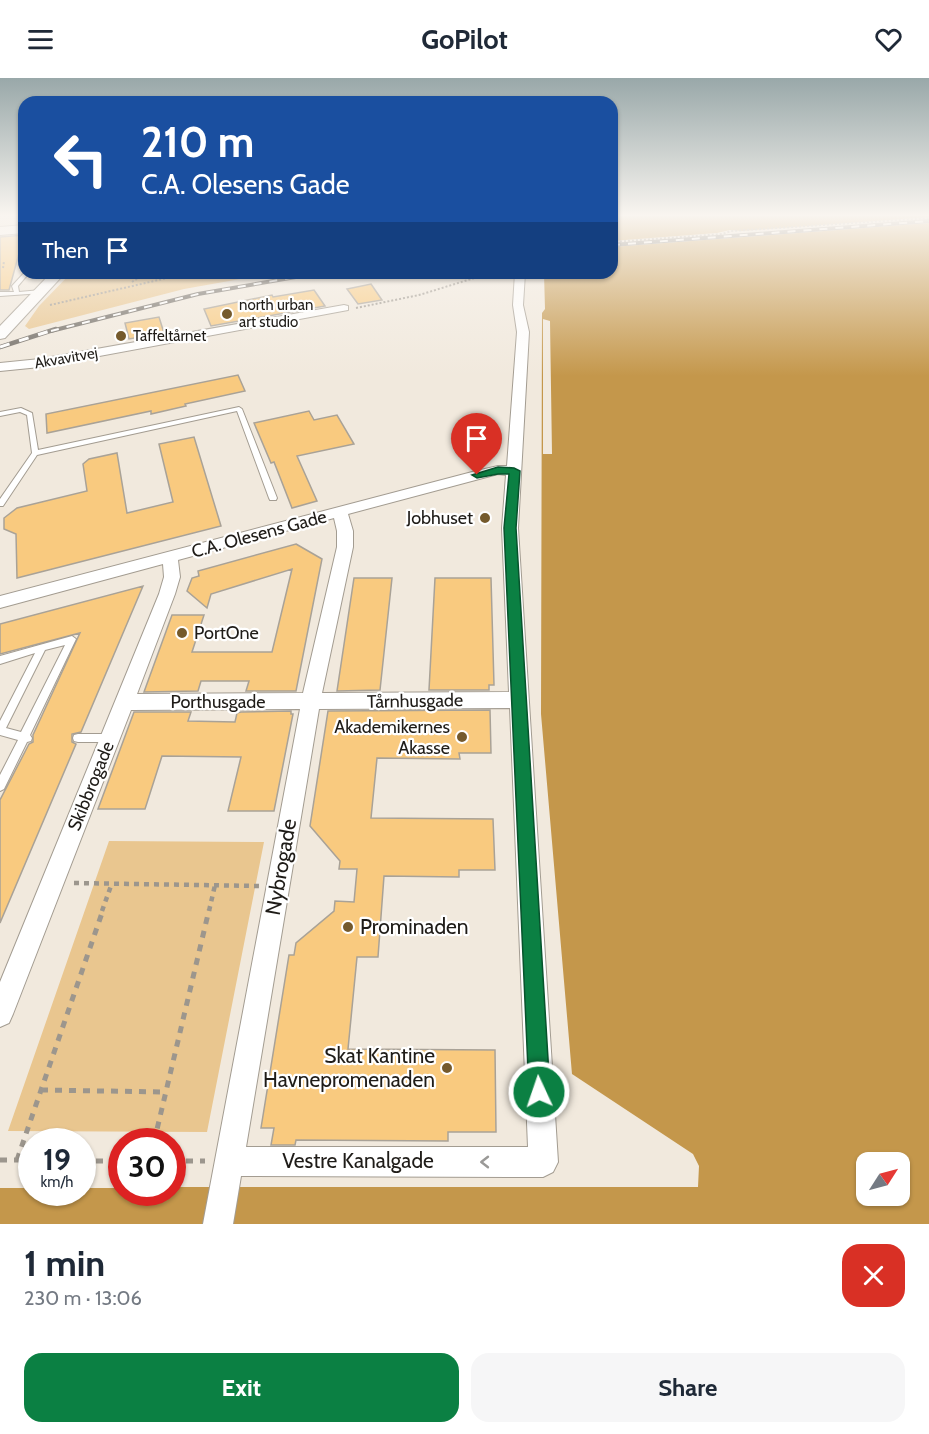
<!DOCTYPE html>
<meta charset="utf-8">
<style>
body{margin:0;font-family:Cabin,sans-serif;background:#f6f6f7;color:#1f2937;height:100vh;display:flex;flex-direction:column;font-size:22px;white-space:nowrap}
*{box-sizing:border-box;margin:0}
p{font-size:20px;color:#747a83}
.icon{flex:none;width:33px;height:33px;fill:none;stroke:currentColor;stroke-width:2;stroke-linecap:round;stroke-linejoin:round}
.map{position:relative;height:1146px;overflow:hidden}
.drawer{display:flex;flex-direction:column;background:#fff;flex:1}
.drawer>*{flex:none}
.banner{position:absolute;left:18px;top:18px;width:600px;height:183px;border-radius:18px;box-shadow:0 2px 4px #0004;background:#1a4fa0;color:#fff;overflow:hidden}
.needle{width:39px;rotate:54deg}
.tools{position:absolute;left:856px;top:1074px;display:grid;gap:12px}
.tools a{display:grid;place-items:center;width:54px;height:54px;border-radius:12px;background:#fff;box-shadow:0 2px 4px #0004;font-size:30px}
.speed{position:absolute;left:18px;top:1050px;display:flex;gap:12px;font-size:30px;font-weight:700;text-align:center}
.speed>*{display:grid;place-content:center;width:78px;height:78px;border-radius:50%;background:#fff;box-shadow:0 2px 4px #0004;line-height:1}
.speed small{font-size:15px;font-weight:400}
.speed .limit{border:9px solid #d22;background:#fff;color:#111}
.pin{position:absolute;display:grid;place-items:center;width:51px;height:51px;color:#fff;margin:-62px -26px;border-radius:50% 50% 50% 0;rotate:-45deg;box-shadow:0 0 6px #0007}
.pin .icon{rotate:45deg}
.me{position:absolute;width:66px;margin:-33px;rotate:357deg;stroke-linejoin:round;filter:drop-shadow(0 0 4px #0008)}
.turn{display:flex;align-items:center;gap:21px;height:126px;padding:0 24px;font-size:27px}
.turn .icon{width:78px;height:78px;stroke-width:2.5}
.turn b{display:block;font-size:42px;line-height:51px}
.then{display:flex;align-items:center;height:57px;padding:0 24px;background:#0003;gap:12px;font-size:22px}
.round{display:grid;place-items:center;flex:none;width:63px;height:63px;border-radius:18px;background:#f6f6f7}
.overview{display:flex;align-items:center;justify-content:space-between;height:102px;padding:0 24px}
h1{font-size:36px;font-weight:800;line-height:45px}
.primary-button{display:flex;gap:12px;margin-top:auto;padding:12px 24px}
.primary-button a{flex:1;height:69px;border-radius:18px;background:#0b8043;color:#fff;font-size:24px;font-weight:800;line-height:69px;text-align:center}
.primary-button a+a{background:#f6f6f7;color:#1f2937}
header{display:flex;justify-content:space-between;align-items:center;height:78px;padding:0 24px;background:#fff;font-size:27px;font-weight:800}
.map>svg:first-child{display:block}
.green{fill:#e9c68f}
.water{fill:#c4974b;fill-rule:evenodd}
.pier{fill:#f1e9dd}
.building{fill:#f9ca7f;stroke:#a9a297;stroke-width:1.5}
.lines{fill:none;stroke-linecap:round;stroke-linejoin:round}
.lane-casing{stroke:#a39c91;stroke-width:2}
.street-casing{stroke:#a39c91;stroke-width:2}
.secondary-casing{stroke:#a39c91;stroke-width:2}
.path-far2{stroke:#9c968d;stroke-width:2;stroke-dasharray:2 2;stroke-linecap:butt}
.path-far1{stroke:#9c968d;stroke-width:4.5;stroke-dasharray:5 5;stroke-linecap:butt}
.path{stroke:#9c968d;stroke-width:5;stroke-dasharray:7 7;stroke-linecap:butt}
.lane{fill:#fff;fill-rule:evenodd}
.street{fill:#fff;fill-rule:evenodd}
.secondary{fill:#fff;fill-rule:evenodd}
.rail-far1-casing{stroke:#706b64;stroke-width:4}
.rail-casing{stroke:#706b64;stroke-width:4.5}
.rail-far1{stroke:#fff;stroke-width:2;stroke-dasharray:8;stroke-linecap:butt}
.rail{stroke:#fff;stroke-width:3;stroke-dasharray:10;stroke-linecap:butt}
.oneway{stroke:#9a9997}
.route{fill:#0b8043;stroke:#07532c;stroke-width:1.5}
.poi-dot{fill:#755a2c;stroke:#fff;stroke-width:2}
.labels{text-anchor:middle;stroke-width:4.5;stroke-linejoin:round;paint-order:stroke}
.far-poi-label{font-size:15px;fill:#1f1c18;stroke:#fff;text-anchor:start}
.far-street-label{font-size:15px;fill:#1f1c18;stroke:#fff}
.poi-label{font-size:18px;fill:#1f1c18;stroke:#fff;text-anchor:end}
.street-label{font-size:18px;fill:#1f1c18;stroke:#fff}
.near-street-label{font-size:21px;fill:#1f1c18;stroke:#fff}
.near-poi-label{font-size:21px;fill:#1f1c18;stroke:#fff;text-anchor:start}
</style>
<header><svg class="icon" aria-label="menu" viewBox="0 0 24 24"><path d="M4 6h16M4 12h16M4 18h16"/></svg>GoPilot<svg class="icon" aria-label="heart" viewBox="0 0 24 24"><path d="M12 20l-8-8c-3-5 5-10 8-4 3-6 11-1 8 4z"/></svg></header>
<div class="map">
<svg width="929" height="1146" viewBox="0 0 929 1146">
<rect width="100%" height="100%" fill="#f1e9dd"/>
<path class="green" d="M71 195H90L89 197 275 195 184 211 29 251 25 248 39 228Z
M109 763 264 764 207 1054 8 1053Z"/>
<path class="water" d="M612 138H929V1146H0V1110H31L32 1114H82L83 1110H121L122 1114H172L173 1109H698L699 1088 693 1076 572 996 541 636 542 235 545 231 544 195H612ZM867 1084H900V1118H867Z"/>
<path class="pier" d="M929 139V145L612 169V163L717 155 730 152 742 153Z
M543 241 550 243 552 376H543Z"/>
<path class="building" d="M24 157 9 212H0V159Z
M371 206 382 222 358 226 347 211Z
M314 212 325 228 211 248 204 231 272 217 273 219Z
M159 239 164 255 129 261 125 245Z
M238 297 245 313 185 326 186 328 151 336V333L47 355 46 336Z
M309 333 314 342 337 337 354 366 297 378 317 423 292 430 274 384 271 385 254 345Z
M194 359 221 448 17 500 16 456 4 451V440L17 430 87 413 83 386 89 381 117 375 127 435 173 424 159 366Z
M296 466 322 481 296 613H246L249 603H201L198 613 144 614 172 537H204L192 574H272L292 491 211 516 207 530 187 513 192 500 199 498 198 493Z
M354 500H392L380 612 337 613Z
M435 500H491L494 607H489V612H429Z
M143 508 81 654 72 656V664L76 666 0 845V722L29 666 33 664V657L80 555 0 576V546Z
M490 632 491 675H459L460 681 377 680 371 740 493 741 495 792H459V799L384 798 378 879H357L348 971 495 972 496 1054H448V1063L296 1062 295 1067H271L274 1050H261L289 877H294L296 865 334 833 335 823 354 824 357 791H339L340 783 310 748 328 633Z
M291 633V636H293L274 733H228L241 679 162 678 145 731H98L134 634H191L188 643 235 644 237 635 241 634Z"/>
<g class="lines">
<g class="lane-casing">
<path id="lane" d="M24 195H29L18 208 19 214 41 212 43 213V215L0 218V214H14L12 208Z
M239 329 242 331 277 420 276 422H270L269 420 237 333 37 377 3 428H0V421L32 375 27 337 20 334 0 338V334L21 330 32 335 38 372Z
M72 558 76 561 30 657 32 660 31 663 27 664 4 711 0 713V697L18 662 0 657V643L35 575 0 586V578ZM65 567 21 654 6 650 45 572Z
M78 656H110L114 657 115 660 114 663 110 664H78L74 663 73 660 74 657Z"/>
</g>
<g class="street-casing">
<path id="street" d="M515 195H525L523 227 529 254 518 450 558 1084 553 1094 543 1099 241 1098 233 1146H203L300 631 131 632 13 936 9 945 0 949V904L159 516 164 499 163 486 0 530V518L476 393 498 388H507L517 254 513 227ZM498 396 506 397 502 450 509 614 322 615 353 469V453L348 436ZM334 440 337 453V469L303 615 137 616 175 516 180 499 178 482ZM510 630 528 1069H246L319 631Z
M344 227 348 228V232L40 289 0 293V285L40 281Z"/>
</g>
<g class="secondary-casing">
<path id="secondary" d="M24 147V155L0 157V149Z
M51 195H65L5 260 0 261V248Z"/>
</g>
<path class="path-far2" d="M612 164 722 156 731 153 929 140
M3 190 4 183
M132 204 146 195
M50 227 189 195
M356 230 419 217 491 195"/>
<path class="path-far1" d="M74 805 259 808
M102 833 112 805
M209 833 215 807"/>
<path class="path" d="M41 1012 166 1014
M154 1064 209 832
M0 1082H32
M17 1082 103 832
M82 1083H122
M172 1083H205"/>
<use href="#lane" class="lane"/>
<use href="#street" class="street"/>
<use href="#secondary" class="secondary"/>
<g class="rail-far1-casing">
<path id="rail-far1" d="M612 167 929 143
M51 253 198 216 319 195"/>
</g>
<g class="rail-casing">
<path id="rail" d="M0 269 56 251"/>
</g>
<use href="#rail-far1" class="rail-far1"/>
<use href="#rail" class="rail"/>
</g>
<defs><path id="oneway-chevron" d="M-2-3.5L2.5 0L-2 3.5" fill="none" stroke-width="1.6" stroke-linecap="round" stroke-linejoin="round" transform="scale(1.5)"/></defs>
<use class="oneway" href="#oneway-chevron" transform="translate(485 1084) rotate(-180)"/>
<linearGradient id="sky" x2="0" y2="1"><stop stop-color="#99a8a9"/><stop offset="0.46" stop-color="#f9f5f0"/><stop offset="1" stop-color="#f9f5f0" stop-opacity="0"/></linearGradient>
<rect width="929" height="298" fill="url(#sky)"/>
<path class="route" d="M498 389 514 390 520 393 516 450 550 1014 547 1022 539 1025 532 1022 529 1014 504 450 509 396H498L477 400 472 397Z"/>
<g class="poi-dot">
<circle cx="227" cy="236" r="6"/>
<circle cx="121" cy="258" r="6"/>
<circle cx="485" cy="440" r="6"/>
<circle cx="182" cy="555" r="6"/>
<circle cx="462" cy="659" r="6"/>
<circle cx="348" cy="849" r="6"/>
<circle cx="447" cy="990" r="6"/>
</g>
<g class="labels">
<g class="far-poi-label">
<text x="239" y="232">north urban<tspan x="239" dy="17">art studio</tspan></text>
<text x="133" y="263">Taffeltårnet</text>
</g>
<g class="far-street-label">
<text transform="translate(66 280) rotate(-10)" y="5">Akvavitvej</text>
</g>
<g class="poi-label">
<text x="473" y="446">Jobhuset</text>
<text x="194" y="561" text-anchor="start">PortOne</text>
<text x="450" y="655">Akademikernes<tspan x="450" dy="21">Akasse</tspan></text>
</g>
<g class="street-label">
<text transform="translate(259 456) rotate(-15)" y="6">C.A. Olesens Gade</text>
<text transform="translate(415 623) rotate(-1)" y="6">Tårnhusgade</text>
<text x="218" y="630">Porthusgade</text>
<text transform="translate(91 708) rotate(-68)" y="6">Skibbrogade</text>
</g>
<g class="near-street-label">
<text transform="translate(281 789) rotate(-80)" y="7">Nybrogade</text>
<text x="358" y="1090">Vestre Kanalgade</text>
</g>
<g class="near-poi-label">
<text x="360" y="856">Prominaden</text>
<text x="435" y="985" text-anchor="end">Skat Kantine<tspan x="435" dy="24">Havnepromenaden</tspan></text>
</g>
</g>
</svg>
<div class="tools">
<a><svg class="needle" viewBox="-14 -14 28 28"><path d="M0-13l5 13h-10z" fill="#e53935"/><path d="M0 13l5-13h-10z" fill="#747a83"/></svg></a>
</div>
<div class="speed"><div>19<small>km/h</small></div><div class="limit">30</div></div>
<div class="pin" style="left:477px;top:397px;background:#d93025"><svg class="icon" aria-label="arrive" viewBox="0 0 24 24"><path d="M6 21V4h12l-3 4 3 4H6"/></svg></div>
<svg class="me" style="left:539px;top:1014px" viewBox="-20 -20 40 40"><circle r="17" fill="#0b8043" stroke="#fff" stroke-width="3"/><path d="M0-11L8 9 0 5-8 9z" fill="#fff"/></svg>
<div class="banner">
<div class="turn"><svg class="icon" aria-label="left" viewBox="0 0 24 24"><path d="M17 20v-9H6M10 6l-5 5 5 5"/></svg><div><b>210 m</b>C.A. Olesens Gade</div></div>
<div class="then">Then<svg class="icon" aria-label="arrive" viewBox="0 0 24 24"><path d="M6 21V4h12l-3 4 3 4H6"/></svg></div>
</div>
</div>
<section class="drawer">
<div class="overview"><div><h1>1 min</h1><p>230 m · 13:06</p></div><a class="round" style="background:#d93025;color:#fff"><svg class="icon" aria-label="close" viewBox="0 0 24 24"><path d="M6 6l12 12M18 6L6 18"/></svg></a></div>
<div class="primary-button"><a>Exit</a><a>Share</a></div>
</section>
